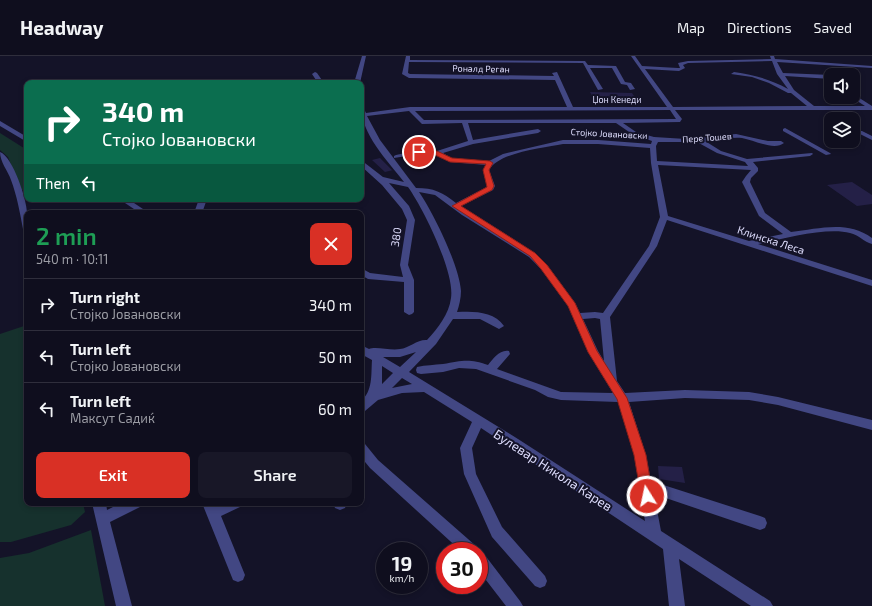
<!DOCTYPE html>
<meta charset="utf-8">
<style>
body{margin:0;font-family:"Exo 2",sans-serif;background:#181727;color:#f1f3f6;height:100vh;display:flex;flex-direction:column;font-size:15px;white-space:nowrap}
*{box-sizing:border-box;margin:0}
p{font-size:13px;color:#9b9ca4}
.icon{flex:none;width:22px;height:22px;fill:none;stroke:currentColor;stroke-width:2;stroke-linecap:round;stroke-linejoin:round}
.map{position:relative;flex:1;overflow:hidden}
.panel{position:absolute;left:24px;top:154px;width:340px;height:296px;display:flex;flex-direction:column;background:#0f0e1e;border-radius:8px;box-shadow:0 2px 6px #0003,0 0 0 1px #2f2e3c}
.panel>*{flex:none}
.guide{position:absolute;left:24px;top:24px;width:340px;height:122px;border-radius:8px;box-shadow:0 2px 6px #0003,0 0 0 1px #2f2e3c;background:#0b6e4f;color:#fff;overflow:hidden}
.tools{position:absolute;left:824px;top:12px;display:grid;gap:8px}
.tools a{display:grid;place-items:center;width:36px;height:36px;border-radius:8px;background:#0f0e1e;box-shadow:0 2px 6px #0003,0 0 0 1px #2f2e3c;font-size:20px}
.speed{position:absolute;left:376px;top:486px;display:flex;gap:8px;font-size:20px;font-weight:700;text-align:center}
.speed>*{display:grid;place-content:center;width:52px;height:52px;border-radius:50%;background:#0f0e1e;box-shadow:0 2px 6px #0003,0 0 0 1px #2f2e3c;line-height:1}
.speed small{font-size:10px;font-weight:400}
.speed .limit{border:6px solid #d22;background:#fff;color:#111}
.pin{position:absolute;display:grid;place-items:center;width:34px;height:34px;color:#fff;margin:-17px;border:2px solid #fff;border-radius:50%;box-shadow:0 1px 4px #0007}
.me{position:absolute;width:44px;margin:-22px;rotate:350deg;stroke-linejoin:round;filter:drop-shadow(0 0 3px #0008)}
.turn{display:flex;align-items:center;gap:14px;height:84px;padding:0 12px;font-size:18px}
.turn .icon{width:52px;height:52px;stroke-width:2.5}
.turn b{display:block;font-size:28px;line-height:34px}
.then{display:flex;align-items:center;height:38px;padding:0 12px;background:#0003;gap:8px;font-size:15px}
.round{display:grid;place-items:center;flex:none;width:42px;height:42px;border-radius:8px;background:#181727}
.overview{display:flex;align-items:center;justify-content:space-between;height:68px;padding:0 12px}
h1{font-size:24px;font-weight:600;line-height:30px;color:#1e9e55}
.cta{display:flex;gap:8px;margin-top:auto;padding:8px 12px}
.cta a{flex:1;height:46px;border-radius:8px;background:#d93025;color:#fff;font-size:16px;font-weight:600;line-height:46px;text-align:center}
.cta a+a{background:#181727;color:#f1f3f6}
ul{padding:0;list-style:none}
li{display:flex;align-items:center;gap:12px;height:52px;padding:0 12px;border-top:1px solid #2f2e3c}
li div{flex:1}
li b{display:block;font-size:15px}
li em{font-style:normal}
header{display:flex;align-items:center;gap:24px;box-sizing:border-box;height:56px;padding:0 20px;background:#0f0e1e;border-bottom:1px solid #2f2e3c}
header strong{font-size:19px}
nav{display:flex;gap:22px;margin-inline-start:auto;font-size:14px}
.map>svg:first-child{display:block}
.green{fill:#16312d}
.building{fill:#242047}
.lines{fill:none;stroke-linecap:round;stroke-linejoin:round}
.minor{fill:#424783;fill-rule:evenodd}
.route{fill:#d93025;stroke:#8d1f18}
.labels{text-anchor:middle;stroke-width:4;stroke-linejoin:round;paint-order:stroke}
.far-street-label{font-size:9px;fill:#dddcfc;stroke:#141328}
.street-label{font-size:11px;fill:#dddcfc;stroke:#141328}
.near-street-label{font-size:13px;fill:#dddcfc;stroke:#141328}
</style>
<header>
<strong>Headway</strong>
<nav><a>Map</a><a>Directions</a><a>Saved</a></nav>
</header>
<div class="map">
<svg width="872" height="550" viewBox="0 0 872 550">
<rect width="100%" height="100%" fill="#141328"/>
<path class="green" d="M0 77 27 94V134H21L8 101 0 94Z
M27 269V447H83L85 456 71 469 11 486H0V278Z
M91 474 105 550H0V502L29 497Z"/>
<path class="building" d="M590 36 632 37 638 46 595 45Z
M380 102 392 114H393L385 116 372 104Z
M852 126 872 139V148L857 150 827 129Z
M658 410 682 411 685 427 659 423Z"/>
<g class="lines">
<path class="minor" d="M362 0H366L360 27H354Z
M406 0H410V4L585 5 588 9 616 10 625 26 631 27 635 33 630 34 627 29 621 28 612 12H590L603 33 598 34 583 7 409 6 408 17 410 18 554 20 552 17 557 16 573 51H667L631 0H635L642 10 678 12H680L678 7 688 5 771 3 770 0H774L775 3 872 10V12L777 6 783 17 831 19V23L785 20 794 34 814 50H865L851 41H853V38L872 50V54H675L682 63 680 66 623 67 636 76 654 81 686 83 736 78 768 85H781L784 87C774 95 754 84 742 82 730 81 717 84 705 85L721 95 747 103 812 97 813 98 810 100 753 106 758 112V115L751 122 750 126 765 157 791 176C819 173 847 164 872 182V188C864 186 859 179 850 177 826 171 783 183 758 188L872 224V230L667 164 657 190 610 261 617 325 625 337 685 334 749 336 778 341 872 364V374L778 349 749 344 685 342 629 346 646 399 651 425 760 460 765 462 767 467 765 472 760 474 654 438 661 475 770 545 773 550H751L679 503 685 550H669L663 493 481 372 472 392 476 418 502 471 545 520 547 525 545 530 540 532 535 530 492 481 464 418 460 392 472 366 424 336 402 337 378 344 365 355 361 357V345C373 335 371 319 372 304L361 298V289L369 293C376 290 391 295 400 293 409 292 418 283 427 284 438 272 449 258 451 242 455 216 423 152 408 131L389 127 409 150 415 164 408 209 414 224V256L412 258 409 259 404 256V226L368 223 361 219V212L370 217 403 221 400 209 407 164 402 153 382 129 361 110V104L383 121 404 126C387 104 361 78 361 50L363 51 366 57 410 51H567L555 24 409 22 402 18ZM772 5 777 18 788 33C770 23 754 19 734 16L731 18 752 21 769 27 788 37H791L807 50 673 51 645 13 679 15 685 12 683 9 688 7ZM670 54 676 63 424 64 415 55ZM409 55 422 68 462 67 468 85 437 95 419 94 396 99 394 100V102L419 98H429L435 99 450 106 486 109 483 114 487 131 456 147C442 136 434 132 416 132L380 84 367 60ZM468 67H616L632 78 652 85 651 88 598 84H563L503 98 489 105 451 102 443 97 473 88 538 77 541 75 538 73 473 84ZM658 86H697L717 97 745 106 748 110 657 105 656 90ZM563 88H598L650 92 651 107 660 161 649 190 603 257 595 256 580 257 575 247 547 209 535 197 461 150 493 134 495 130 489 114C499 96 544 92 563 88ZM658 109 751 114 746 120 742 126 759 160 783 178 749 185 668 160ZM419 136 435 139 462 159 529 201 541 213 568 250 588 296 613 337 561 336 497 313 510 298 509 295C500 293 493 303 488 309 469 302 461 305 443 308 434 309 426 309 417 311L416 314 417 317 421 318 443 316 459 312 476 313 535 334 548 341 561 344 618 346 634 399 645 465 518 383 409 316 436 288 453 263H480L499 273 504 270C494 255 473 255 457 256 459 250 461 242 461 235 459 209 434 158 419 136ZM595 262 600 263 604 305 598 295 583 263ZM416 296 400 311 383 301H400ZM382 310 393 317 382 328ZM402 322 412 328 392 332Z
M315 16 317 17 324 27H318L312 18Z
M0 65 27 81V86L0 70Z
M785 72 830 97 831 98 826 99 783 75V73Z
M858 75H862L872 80V84L858 77Z
M0 96C13 101 27 144 27 157 27 162 27 169 27 175L23 173C20 157 17 140 11 124 8 115 0 106 0 96Z
M119 143H128L149 157H140Z
M199 143H207L202 157H194Z
M291 153 306 155 307 157H280Z
M361 387 365 388 378 404 476 490 478 495H461L370 412 361 401Z
M92 447H106L107 454 121 447H142L140 451 110 466 132 550H116Z
M202 447H216V449L221 447H242L240 451 221 460 245 519 243 524 238 526 233 524Z
M333 447H347L345 452 340 454 335 452Z
M479 496 484 498 520 545 523 550H506L479 515Z"/>
</g>
<path class="route" d="M419 94 437 95 452 102 490 105 493 107 489 114 494 130 492 134 461 150 535 197 547 209 575 247 597 295 627 342 646 399 653 440 651 444 647 445 643 444 641 440 634 399 617 343 588 296 568 250 541 213 530 200 452 150 487 131 483 114 486 108 450 106 435 99 417 97 416 96Z"/>
<g class="labels">
<g class="far-street-label">
<text transform="translate(481 13) rotate(1)" y="3">Роналд Реган</text>
<text x="617" y="47">Џон Кенеди</text>
<text transform="translate(609 78) rotate(3)" y="3">Стојко Јовановски</text>
<text transform="translate(707 82) rotate(-4)" y="3">Пере Тошев</text>
</g>
<g class="street-label">
<text transform="translate(396 181) rotate(-81)" y="4">380</text>
<text transform="translate(771 184) rotate(18)" y="4">Клинска Леса</text>
</g>
<g class="near-street-label">
<text transform="translate(553 414) rotate(33)" y="5">Булевар Никола Карев</text>
</g>
</g>
</svg>
<div class="tools">
<a><svg class="icon" aria-label="sound" viewBox="0 0 24 24"><path d="M4 9h4l5-4v14l-5-4H4zM17 9q2 3 0 6"/></svg></a>
<a><svg class="icon" aria-label="layers" viewBox="0 0 24 24"><path d="M12 4l9 5-9 5-9-5zM3 14l9 5 9-5"/></svg></a>
</div>
<div class="speed"><div>19<small>km/h</small></div><div class="limit">30</div></div>
<div class="pin" style="left:419px;top:96px;background:#d93025"><svg class="icon" aria-label="arrive" viewBox="0 0 24 24"><path d="M6 21V4h12l-3 4 3 4H6"/></svg></div>
<svg class="me" style="left:647px;top:440px" viewBox="-20 -20 40 40"><circle r="17" fill="#d93025" stroke="#fff" stroke-width="3"/><path d="M0-11L8 9 0 5-8 9z" fill="#fff"/></svg>
<div class="guide">
<div class="turn"><svg class="icon" aria-label="right" viewBox="0 0 24 24"><path d="M7 20v-9h11M14 6l5 5-5 5"/></svg><div><b>340 m</b>Стојко Јовановски</div></div>
<div class="then">Then<svg class="icon" aria-label="left" viewBox="0 0 24 24"><path d="M17 20v-9H6M10 6l-5 5 5 5"/></svg></div>
</div>
<section class="panel">
<div class="overview"><div><h1>2 min</h1><p>540 m · 10:11</p></div><a class="round" style="background:#d93025;color:#fff"><svg class="icon" aria-label="close" viewBox="0 0 24 24"><path d="M6 6l12 12M18 6L6 18"/></svg></a></div>
<ul>
<li><svg class="icon" aria-label="right" viewBox="0 0 24 24"><path d="M7 20v-9h11M14 6l5 5-5 5"/></svg><div><b>Turn right</b><p>Стојко Јовановски</p></div><em>340 m</em></li>
<li><svg class="icon" aria-label="left" viewBox="0 0 24 24"><path d="M17 20v-9H6M10 6l-5 5 5 5"/></svg><div><b>Turn left</b><p>Стојко Јовановски</p></div><em>50 m</em></li>
<li><svg class="icon" aria-label="left" viewBox="0 0 24 24"><path d="M17 20v-9H6M10 6l-5 5 5 5"/></svg><div><b>Turn left</b><p>Максут Садиќ</p></div><em>60 m</em></li>
</ul>
<div class="cta"><a>Exit</a><a>Share</a></div>
</section>
</div>
